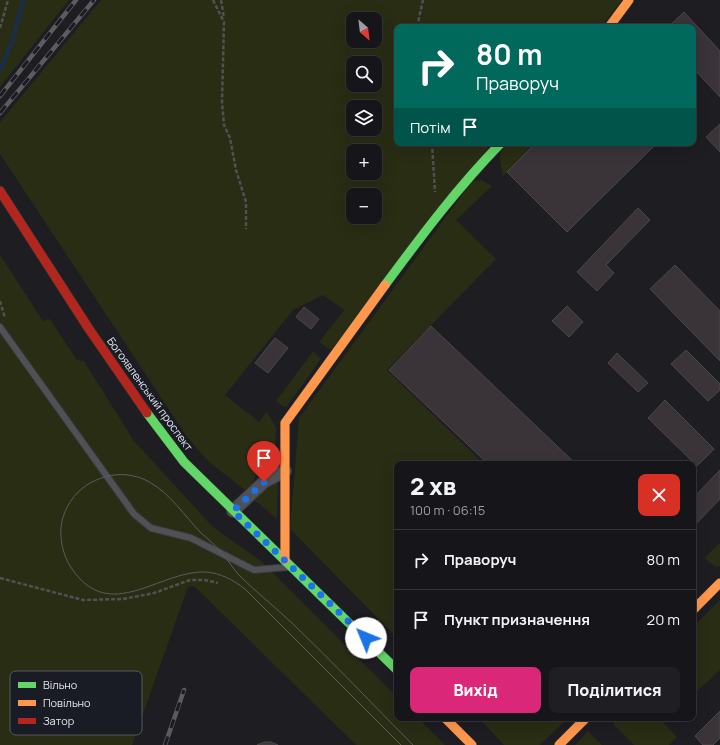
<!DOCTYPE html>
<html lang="uk">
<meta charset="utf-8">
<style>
body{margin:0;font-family:Manrope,sans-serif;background:#1f1f23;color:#f1f3f6;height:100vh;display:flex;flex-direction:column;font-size:15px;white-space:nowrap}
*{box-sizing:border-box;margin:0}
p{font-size:13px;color:#9e9fa2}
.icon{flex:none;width:22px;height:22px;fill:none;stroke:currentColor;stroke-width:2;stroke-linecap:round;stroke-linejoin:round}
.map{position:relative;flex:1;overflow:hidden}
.drawer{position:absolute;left:394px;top:461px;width:302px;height:260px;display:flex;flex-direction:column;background:#16161a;border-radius:8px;box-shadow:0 4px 16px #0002,0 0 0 1px #353539}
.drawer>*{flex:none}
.top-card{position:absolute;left:394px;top:24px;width:302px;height:122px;border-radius:8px;box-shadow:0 4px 16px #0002,0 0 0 1px #353539;background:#00695c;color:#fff;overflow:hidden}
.needle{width:26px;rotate:152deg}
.tools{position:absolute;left:346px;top:12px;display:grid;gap:8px}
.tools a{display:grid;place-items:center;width:36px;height:36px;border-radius:8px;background:#16161a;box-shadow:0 4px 16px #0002,0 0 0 1px #353539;font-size:20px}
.pin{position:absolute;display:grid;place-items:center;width:34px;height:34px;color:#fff;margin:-41px -17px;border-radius:50% 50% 50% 0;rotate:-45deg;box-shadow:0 0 4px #0007}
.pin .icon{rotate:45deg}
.me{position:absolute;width:44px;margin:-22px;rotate:315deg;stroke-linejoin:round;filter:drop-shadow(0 0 3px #0008)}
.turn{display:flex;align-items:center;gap:14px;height:84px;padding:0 16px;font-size:18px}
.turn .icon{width:52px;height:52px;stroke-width:2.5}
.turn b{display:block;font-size:28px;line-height:34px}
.then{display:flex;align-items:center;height:38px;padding:0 16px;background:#0003;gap:8px;font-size:15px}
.round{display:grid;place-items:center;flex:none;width:42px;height:42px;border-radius:8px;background:#1f1f23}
.overview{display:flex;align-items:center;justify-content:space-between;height:68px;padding:0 16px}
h1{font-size:24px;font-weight:800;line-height:30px}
.cta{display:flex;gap:8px;margin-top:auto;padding:8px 16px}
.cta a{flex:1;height:46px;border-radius:8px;background:#db2777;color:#fff;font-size:16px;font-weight:800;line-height:46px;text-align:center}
.cta a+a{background:#1f1f23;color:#f1f3f6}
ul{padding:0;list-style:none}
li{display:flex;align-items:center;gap:12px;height:60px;padding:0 16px;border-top:1px solid #353539}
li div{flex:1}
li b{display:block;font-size:15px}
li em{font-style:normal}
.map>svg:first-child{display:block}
.green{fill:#292d14;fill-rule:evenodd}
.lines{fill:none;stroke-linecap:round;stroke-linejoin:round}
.stream{stroke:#1b2e47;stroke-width:4.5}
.building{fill:#3a3338;stroke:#4a484b}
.lane-casing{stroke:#37383c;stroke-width:8}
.street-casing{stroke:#37383c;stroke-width:14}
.fast-casing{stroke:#37383c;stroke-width:10}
.slow-casing{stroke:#37383c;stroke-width:10}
.jam-casing{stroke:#37383c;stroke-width:10}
.path{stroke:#515154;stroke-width:2.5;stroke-dasharray:4 2;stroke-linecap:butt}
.lane{stroke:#505155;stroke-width:6}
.street{stroke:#505155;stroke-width:12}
.fast{stroke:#63d668;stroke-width:9}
.slow{stroke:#ff974d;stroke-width:9}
.jam{stroke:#b3261e;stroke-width:9}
.tram{stroke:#5b5c5f;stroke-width:1}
.rail-casing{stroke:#5b5c5f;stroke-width:4.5}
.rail{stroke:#1a1c25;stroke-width:3;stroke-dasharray:9;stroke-linecap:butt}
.route{stroke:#1a73e8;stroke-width:7;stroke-dasharray:0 12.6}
.labels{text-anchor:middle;stroke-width:4;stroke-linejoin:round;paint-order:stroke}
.street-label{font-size:11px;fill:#e5e7ed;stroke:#1a1c25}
.key{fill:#1a1c25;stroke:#575961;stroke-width:1}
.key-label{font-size:11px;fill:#e5e7ed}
</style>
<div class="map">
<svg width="720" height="745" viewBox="0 0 720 745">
<rect width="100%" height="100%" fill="#1d1d22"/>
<path class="green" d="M0 0H69L0 87Z
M101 0H622L601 27H397V143H492L331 350 319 342 344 310 323 295 293 310 225 395 259 422 267 412 276 427 275 465 256 476 247 492 208 461 187 437 0 154V122ZM353 19H375V41H353ZM353 63H375V85H353ZM353 107H375V129H353ZM353 151H375V173H353ZM353 195H375V217H353Z
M508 143H536L503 176C500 160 496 155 508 143Z
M482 180 492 186 456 220 496 259 387 370 484 464H397V638L290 529 299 418 472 181Z
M0 255 43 321 50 319 77 360 84 361 134 441 213 527 261 561 397 697V718H418L445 745H356L194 586 188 587 132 745H0Z
M313 351 321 359 287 406 284 407 276 401Z
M278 481 277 519 253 499Z
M720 543V566L716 567 704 558Z
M720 600V670L693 695V627Z
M479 718H568L540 745H504Z
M613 718H659L677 737 669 745H634L614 725Z
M588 731 602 745H575Z"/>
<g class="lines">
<path class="stream" d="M0 71 13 39 23 0"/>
</g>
<path class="building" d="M684 12 720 51V97L693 68V27H668Z
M720 124V152L706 137Z
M536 143H657L567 232 507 172Z
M638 208 650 220 606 265 614 273 597 291 577 272Z
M675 265 720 311V361L650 289Z
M567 306 583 322 569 337 552 321Z
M304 307 319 319 311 329 296 317Z
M431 326 576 464H488L389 370Z
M275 338 288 348 268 373 255 363Z
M686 350 720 384V390L708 401 671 364Z
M617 353 648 383 638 392 608 363Z
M665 400 714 449 697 466 648 418Z
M720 470V499L693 527V498Z
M720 711V738L713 745H703L695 736Z
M264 742H271L278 745H257Z"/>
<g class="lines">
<g class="lane-casing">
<path id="lane" d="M0 327 134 514 151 528 191 538 254 570 288 567"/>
</g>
<g class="street-casing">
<path id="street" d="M233 511 264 482 285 471"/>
</g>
<g class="fast-casing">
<path id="fast" d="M385 285C422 235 458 187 501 143
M147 413 184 462 397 670"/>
</g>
<g class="slow-casing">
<path id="slow" d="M609 27 629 0
M285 560V423L385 285
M693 610 720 583
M445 718 472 745
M559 745 586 718"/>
</g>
<g class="jam-casing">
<path id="jam" d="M0 191 89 329 147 413"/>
</g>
<path class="path" d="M213 0 224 22 222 102 224 125 230 138 236 170 246 202V229
M221 0 224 18
M417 27 423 0
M0 28 8 0
M397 67V69
M432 143 435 192
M0 301 5 318
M0 578 83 600 123 599 139 596 154 593 190 580H205L218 583"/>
<use href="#lane" class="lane"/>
<use href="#street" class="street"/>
<use href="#fast" class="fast"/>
<use href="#slow" class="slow"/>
<use href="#jam" class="jam"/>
<path class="tram" d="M401 745 245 589C233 580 221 573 205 572 158 571 110 624 72 569 62 554 58 535 63 517 68 502 78 489 92 482 111 472 133 472 151 483 169 493 186 517 200 532 208 539 217 546 223 555 229 561 233 569 239 575 256 592 275 607 293 624 334 663 373 705 413 745"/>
<g class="rail-casing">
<path id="rail" d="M0 96 76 0
M0 113 94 0
M165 745 184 690"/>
</g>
<use href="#rail" class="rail"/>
</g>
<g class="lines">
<path class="route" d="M264 482 233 511 366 638"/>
</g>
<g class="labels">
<g class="street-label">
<text transform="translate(150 394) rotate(54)" y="4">Богоявленський проспект</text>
</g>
</g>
<rect x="10" y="671" width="132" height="64" rx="6" class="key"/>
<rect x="18" y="682" width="18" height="6" fill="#63d668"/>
<rect x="18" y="700" width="18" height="6" fill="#ff974d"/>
<rect x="18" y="718" width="18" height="6" fill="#b3261e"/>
<g class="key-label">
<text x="43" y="689">Вільно</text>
<text x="43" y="707">Повільно</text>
<text x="43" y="725">Затор</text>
</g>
</svg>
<div class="tools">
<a><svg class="needle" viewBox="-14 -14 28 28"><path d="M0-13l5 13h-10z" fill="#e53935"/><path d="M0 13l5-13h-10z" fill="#9e9fa2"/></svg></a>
<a><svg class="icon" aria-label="search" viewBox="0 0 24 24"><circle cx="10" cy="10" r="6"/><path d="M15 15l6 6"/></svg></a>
<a><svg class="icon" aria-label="layers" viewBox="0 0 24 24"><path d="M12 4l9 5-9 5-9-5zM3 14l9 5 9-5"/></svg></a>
<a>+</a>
<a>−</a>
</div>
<div class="pin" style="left:264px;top:482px;background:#d93025"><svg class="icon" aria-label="arrive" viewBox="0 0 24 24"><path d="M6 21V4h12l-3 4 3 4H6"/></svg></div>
<svg class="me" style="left:366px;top:638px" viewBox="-20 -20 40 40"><circle r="19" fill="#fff"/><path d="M0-13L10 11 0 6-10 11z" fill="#1a73e8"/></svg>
<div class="top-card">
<div class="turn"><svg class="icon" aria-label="right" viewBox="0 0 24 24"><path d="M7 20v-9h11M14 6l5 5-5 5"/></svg><div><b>80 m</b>Праворуч</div></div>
<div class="then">Потім<svg class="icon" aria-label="arrive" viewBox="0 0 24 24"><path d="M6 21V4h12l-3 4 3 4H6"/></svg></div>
</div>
<section class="drawer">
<div class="overview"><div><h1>2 хв</h1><p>100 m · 06:15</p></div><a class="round" style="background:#d93025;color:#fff"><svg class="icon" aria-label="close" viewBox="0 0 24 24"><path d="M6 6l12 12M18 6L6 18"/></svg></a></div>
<ul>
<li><svg class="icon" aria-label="right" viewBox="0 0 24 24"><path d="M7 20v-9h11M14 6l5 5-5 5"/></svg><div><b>Праворуч</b></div><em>80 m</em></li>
<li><svg class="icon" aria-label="arrive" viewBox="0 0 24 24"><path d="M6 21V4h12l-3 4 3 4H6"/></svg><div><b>Пункт призначення</b></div><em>20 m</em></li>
</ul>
<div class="cta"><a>Вихід</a><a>Поділитися</a></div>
</section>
</div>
